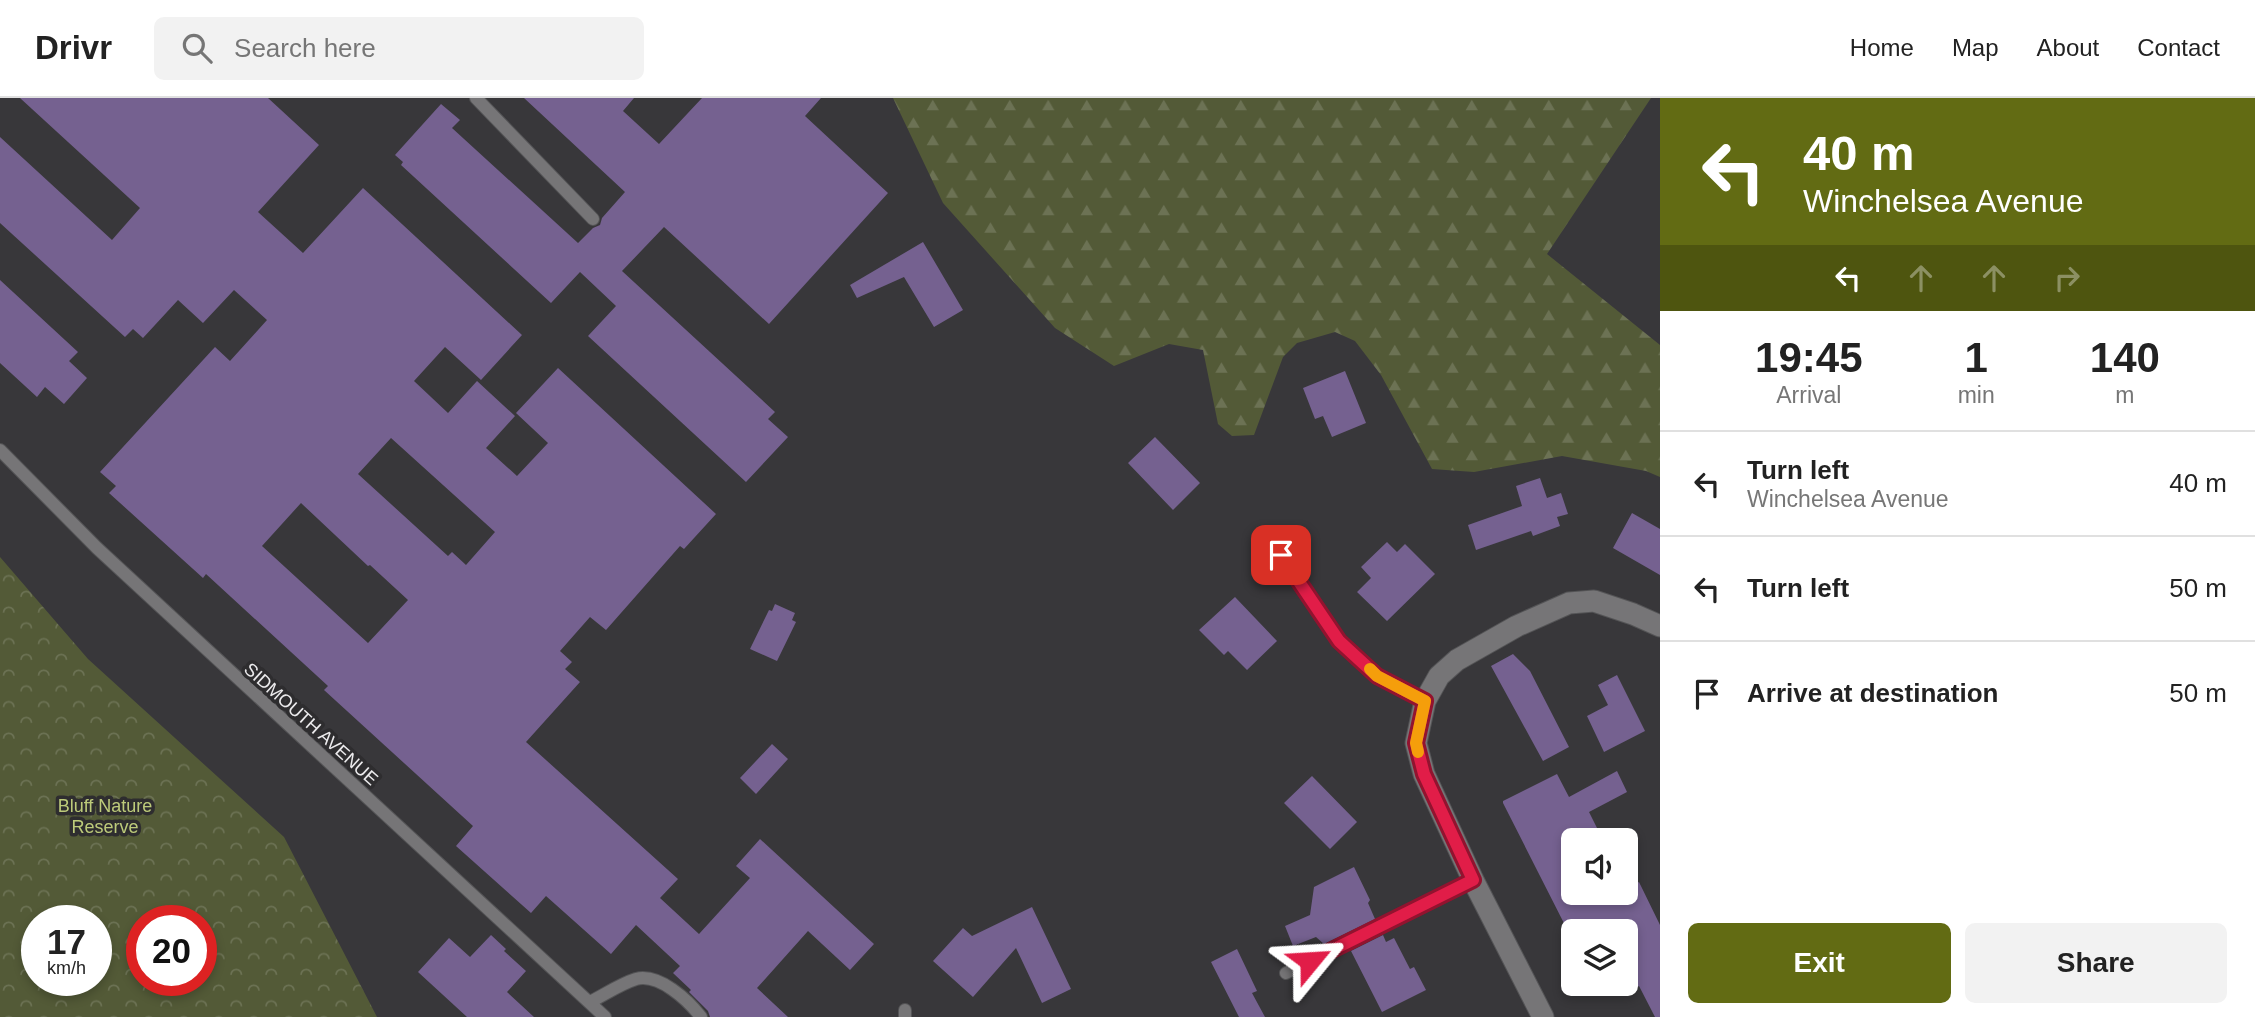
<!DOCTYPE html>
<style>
body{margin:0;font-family:Helvetica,sans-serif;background:#f2f2f2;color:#222;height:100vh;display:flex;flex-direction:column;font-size:26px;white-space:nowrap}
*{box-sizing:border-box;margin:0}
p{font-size:23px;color:#767676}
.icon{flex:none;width:38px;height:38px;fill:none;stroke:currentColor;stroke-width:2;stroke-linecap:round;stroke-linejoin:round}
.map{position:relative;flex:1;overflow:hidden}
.details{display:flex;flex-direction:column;background:#fff;width:595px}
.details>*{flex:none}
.hud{background:#626b13;color:#fff;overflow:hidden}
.fabs{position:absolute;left:1561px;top:730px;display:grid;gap:14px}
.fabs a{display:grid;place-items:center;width:77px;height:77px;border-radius:10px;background:#fff;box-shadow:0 4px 10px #0003;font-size:35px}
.speed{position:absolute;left:21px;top:807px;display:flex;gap:14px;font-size:35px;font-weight:700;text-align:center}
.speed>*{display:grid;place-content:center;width:91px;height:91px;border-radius:50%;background:#fff;box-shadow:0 4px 10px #0003;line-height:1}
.speed small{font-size:18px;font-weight:400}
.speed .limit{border:10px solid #d22;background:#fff;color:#111}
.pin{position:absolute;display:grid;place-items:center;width:60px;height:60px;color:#fff;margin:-30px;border-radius:14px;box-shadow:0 4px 10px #0006}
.me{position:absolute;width:77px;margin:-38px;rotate:63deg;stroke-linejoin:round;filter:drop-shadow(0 0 5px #0008)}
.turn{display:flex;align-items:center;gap:24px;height:147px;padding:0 28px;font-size:32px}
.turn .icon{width:91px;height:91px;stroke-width:2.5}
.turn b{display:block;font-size:49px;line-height:60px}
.lanes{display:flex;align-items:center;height:66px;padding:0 28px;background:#0003;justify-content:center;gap:35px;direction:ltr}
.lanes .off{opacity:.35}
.eta{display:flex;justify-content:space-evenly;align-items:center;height:119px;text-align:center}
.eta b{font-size:42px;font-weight:700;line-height:49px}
.cta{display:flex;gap:14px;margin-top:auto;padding:14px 28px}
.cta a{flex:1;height:80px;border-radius:10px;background:#626b13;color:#fff;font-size:28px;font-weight:700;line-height:80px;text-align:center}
.cta a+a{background:#f2f2f2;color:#222}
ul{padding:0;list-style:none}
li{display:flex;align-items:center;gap:21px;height:105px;padding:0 28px;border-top:2px solid #e0e0e0}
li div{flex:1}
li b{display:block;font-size:26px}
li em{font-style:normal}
header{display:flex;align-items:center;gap:42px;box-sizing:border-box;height:98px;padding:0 35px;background:#fff;border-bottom:2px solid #e0e0e0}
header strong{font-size:33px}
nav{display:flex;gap:38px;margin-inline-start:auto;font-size:24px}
.search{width:490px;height:63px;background:#f2f2f2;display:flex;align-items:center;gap:18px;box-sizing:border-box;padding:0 24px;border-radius:10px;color:#767676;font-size:26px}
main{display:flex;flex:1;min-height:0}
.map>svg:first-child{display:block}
.forest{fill:url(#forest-firs)}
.park{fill:url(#park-crowns);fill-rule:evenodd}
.building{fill:#756190;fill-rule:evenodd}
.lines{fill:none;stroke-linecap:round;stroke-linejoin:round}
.lane-casing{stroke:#545456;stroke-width:14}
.street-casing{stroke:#545456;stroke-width:23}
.lane{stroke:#767577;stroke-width:12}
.street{stroke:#767577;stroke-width:21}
.route-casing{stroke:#92132f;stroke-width:18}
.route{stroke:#e11d48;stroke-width:12}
.slow{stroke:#f59e0b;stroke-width:12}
.labels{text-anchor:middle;stroke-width:7;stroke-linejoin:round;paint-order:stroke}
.street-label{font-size:18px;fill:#ecebed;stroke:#2e2d2f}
.park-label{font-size:18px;fill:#bdcb7a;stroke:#2e2d2f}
</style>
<header>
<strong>Drivr</strong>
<div class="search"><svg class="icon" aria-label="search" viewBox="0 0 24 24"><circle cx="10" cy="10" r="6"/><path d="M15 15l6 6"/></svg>Search here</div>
<nav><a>Home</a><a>Map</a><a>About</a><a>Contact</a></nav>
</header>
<main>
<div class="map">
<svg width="1660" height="919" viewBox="0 0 1660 919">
<defs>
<pattern id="forest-firs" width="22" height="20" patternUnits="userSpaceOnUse" patternTransform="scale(1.75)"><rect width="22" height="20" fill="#535a37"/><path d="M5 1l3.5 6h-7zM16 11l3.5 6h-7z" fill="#6c7254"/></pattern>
<pattern id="park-crowns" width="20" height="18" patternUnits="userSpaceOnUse" patternTransform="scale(1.75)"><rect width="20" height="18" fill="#535a37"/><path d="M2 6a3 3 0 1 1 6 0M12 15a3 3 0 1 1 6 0" fill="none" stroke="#6c7254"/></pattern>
</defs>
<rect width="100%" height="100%" fill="#38373a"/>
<path class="forest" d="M893 0H1651L1547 156 1660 247V379L1646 373 1562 358 1474 374 1432 371 1381 277 1355 243 1335 234 1297 245 1283 259 1254 337 1232 338 1218 326 1203 252 1169 246 1114 268 1055 230 943 105Z"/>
<path class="park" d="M0 459 88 561 284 739 377 919H0ZM37 822H96V882H37ZM142 822H201V882H142Z"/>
<path class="building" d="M20 0H268L319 47 258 114 303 155 363 90 522 237 481 282 445 249 414 283 448 315 477 283 515 318 486 350 517 378 548 345 516 315 558 270 716 416 684 451 680 448 606 532 590 519 560 553 572 564 565 571 580 584 526 644 678 781 660 800 699 836 750 780 736 768 760 741 874 846 850 872 808 833 757 890 788 919H710L708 913 689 894 691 892 673 875 680 868 636 827 611 856 546 798 531 815 456 748 473 728 324 592 328 588 206 476 203 480 109 395 116 388 100 374 215 249 230 263 267 222 234 192 203 225 178 202 143 240 133 231 125 239 0 125V39L112 142 140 110ZM391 340 495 434 466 467 452 454 448 458 358 376ZM301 405 368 468 370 467 408 502 368 545 262 448Z
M524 0H634L623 13 659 46 702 0H821L805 18 888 95 769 226 664 129 622 173 775 314 768 321 788 339 746 384 588 238 616 208 580 174 551 205 401 67 403 64 395 57 441 6 460 22 452 30 578 145 593 130 600 127 602 120 625 94Z
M923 144 963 212 934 229 904 179 857 200 850 187Z
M0 182 78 254 69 263 87 280 64 306 45 289 37 299 0 265Z
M1345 273 1366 325 1332 339 1323 318 1315 321 1303 290Z
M1155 339 1200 385 1173 412 1128 365Z
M1540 380 1547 400 1561 395 1568 416 1557 419 1560 428 1533 438 1531 433 1476 452 1468 427 1522 408 1516 388Z
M1632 415 1660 431V477L1613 450Z
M1387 444 1397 454 1405 446 1435 476 1387 523 1357 494 1371 480 1361 469Z
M1235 499 1277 543 1247 572 1228 553 1224 557 1199 532Z
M775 506 795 515 792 522 796 524 777 563 750 551 769 512 772 513Z
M1513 556 1530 573 1569 649 1543 663 1491 568Z
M1617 577 1645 633 1604 654 1587 618 1608 607 1598 587Z
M772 646 788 661 756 696 740 680Z
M1617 673 1627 694 1589 714 1603 742H1573V794H1601L1604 801 1617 794H1626V790L1639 784 1660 827V919H1655L1639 888 1632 892 1626 880V833H1613L1609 824 1601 828 1600 825 1584 833H1573V843L1503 705V703L1557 676 1569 699Z
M1312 678 1357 724 1330 751 1284 705Z
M1354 769 1370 802 1368 805 1375 821 1324 846 1316 839 1293 848 1285 828 1310 817 1314 789Z
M1032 809 1071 891 1042 905 1016 850 973 899 933 863 963 830 972 838Z
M491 837 506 851 504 853 526 873 507 894 534 919H467L418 874 449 840 470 859Z
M1383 837 1386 844 1394 840 1410 871 1414 869 1426 892 1382 914 1351 853Z
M1237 851 1257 893 1252 895 1265 919H1239L1211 864Z"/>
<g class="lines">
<g class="lane-casing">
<path id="lane" d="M476 0 593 121
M0 352 97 450 605 919
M1281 457 1339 543 1377 578 1425 603
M1286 875 1473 782
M590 904C604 897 620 886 636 881 659 875 688 902 701 919
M905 919V912"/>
</g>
<g class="street-casing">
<path id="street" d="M1543 919 1473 782 1424 676 1416 645 1425 603 1439 578 1457 562 1517 528 1569 505 1594 503 1633 516 1660 528"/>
</g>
<use href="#lane" class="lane"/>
<use href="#street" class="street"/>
</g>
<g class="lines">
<g class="route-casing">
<path id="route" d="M1281 457 1339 543 1377 578 1425 603 1416 645 1424 676 1473 782 1310 863"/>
</g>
<use href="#route" class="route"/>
<path class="slow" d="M1370 571 1377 578 1425 603 1416 645 1418 654"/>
</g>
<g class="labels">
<g class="street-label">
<text transform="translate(311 626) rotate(42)" y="6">SIDMOUTH AVENUE</text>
</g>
<g class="park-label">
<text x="105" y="714">Bluff Nature<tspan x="105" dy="21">Reserve</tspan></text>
</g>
</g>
</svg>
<div class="fabs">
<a><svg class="icon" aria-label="sound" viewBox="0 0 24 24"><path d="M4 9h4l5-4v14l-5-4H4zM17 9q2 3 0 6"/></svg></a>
<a><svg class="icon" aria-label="layers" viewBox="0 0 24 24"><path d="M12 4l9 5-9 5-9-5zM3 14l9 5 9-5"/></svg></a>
</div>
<div class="speed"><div>17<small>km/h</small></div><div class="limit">20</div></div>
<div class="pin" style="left:1281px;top:457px;background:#d93025"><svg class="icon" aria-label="arrive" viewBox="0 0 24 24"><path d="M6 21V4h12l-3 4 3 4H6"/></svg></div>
<svg class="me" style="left:1310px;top:863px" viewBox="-20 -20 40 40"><path d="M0-17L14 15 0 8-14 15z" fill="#e11d48" stroke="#fff" stroke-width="4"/></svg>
</div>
<section class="details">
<div class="hud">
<div class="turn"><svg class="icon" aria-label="left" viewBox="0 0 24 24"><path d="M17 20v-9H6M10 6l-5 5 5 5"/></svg><div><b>40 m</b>Winchelsea Avenue</div></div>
<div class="lanes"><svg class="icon" aria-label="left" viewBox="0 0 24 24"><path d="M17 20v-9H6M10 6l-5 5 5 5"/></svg><svg class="icon off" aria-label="ahead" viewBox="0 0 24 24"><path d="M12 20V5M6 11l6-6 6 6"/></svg><svg class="icon off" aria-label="ahead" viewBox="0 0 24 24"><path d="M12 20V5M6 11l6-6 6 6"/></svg><svg class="icon off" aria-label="right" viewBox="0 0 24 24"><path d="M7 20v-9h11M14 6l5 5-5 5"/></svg></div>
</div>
<div class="eta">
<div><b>19:45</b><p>Arrival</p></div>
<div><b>1</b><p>min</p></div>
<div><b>140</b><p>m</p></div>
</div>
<ul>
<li><svg class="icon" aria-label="left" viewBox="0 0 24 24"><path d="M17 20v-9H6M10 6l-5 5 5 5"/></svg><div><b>Turn left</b><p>Winchelsea Avenue</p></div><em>40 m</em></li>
<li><svg class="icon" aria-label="left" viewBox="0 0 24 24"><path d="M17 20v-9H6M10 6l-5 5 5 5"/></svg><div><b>Turn left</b></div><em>50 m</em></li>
<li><svg class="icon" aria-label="arrive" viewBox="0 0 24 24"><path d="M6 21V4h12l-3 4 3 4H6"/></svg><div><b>Arrive at destination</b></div><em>50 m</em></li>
</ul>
<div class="cta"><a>Exit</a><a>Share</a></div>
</section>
</main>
